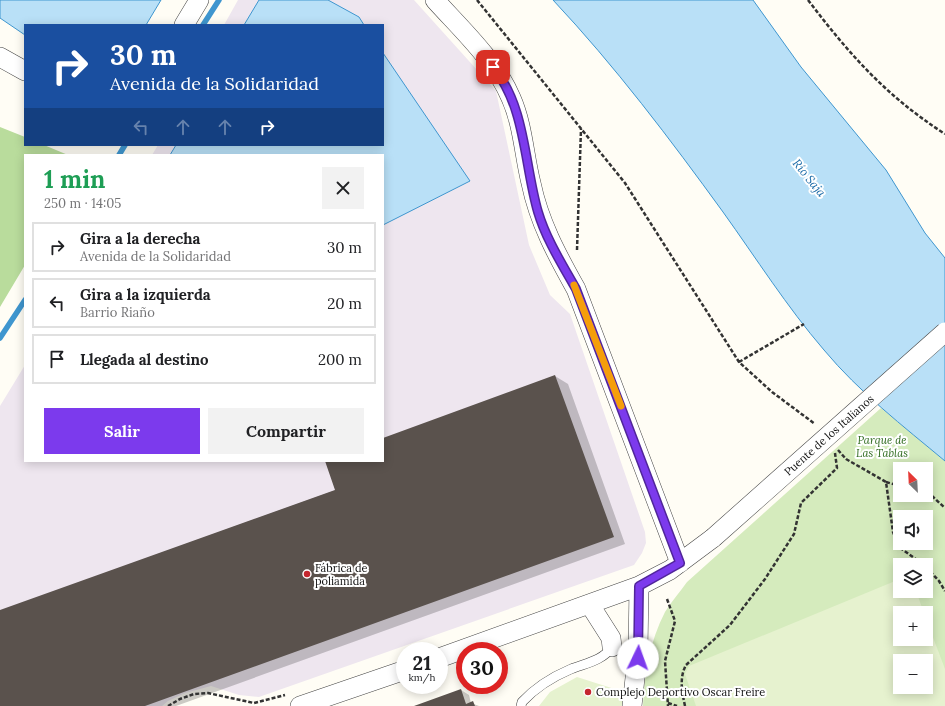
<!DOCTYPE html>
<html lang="es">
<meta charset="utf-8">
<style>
body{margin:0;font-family:Lora,serif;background:#f2f2f2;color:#202124;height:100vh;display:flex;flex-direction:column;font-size:15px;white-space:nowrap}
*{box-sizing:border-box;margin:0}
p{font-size:13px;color:#757577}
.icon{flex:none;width:22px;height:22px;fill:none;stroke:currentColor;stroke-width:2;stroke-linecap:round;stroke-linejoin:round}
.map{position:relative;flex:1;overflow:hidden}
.panel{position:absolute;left:24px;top:154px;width:360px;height:308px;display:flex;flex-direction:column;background:#fff;border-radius:0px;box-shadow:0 2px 10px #0003}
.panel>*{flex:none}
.top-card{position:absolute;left:24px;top:24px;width:360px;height:122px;border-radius:0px;box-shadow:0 2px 10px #0003;background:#1a4fa0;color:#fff;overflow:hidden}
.needle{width:26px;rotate:336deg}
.buttons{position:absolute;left:893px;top:462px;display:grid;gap:8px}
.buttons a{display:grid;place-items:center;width:40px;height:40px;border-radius:0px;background:#fff;box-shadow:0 2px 10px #0003;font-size:20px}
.speed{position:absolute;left:396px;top:642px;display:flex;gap:8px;font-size:20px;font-weight:700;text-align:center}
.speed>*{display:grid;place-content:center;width:52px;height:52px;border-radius:50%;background:#fff;box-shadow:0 2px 10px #0003;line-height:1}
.speed small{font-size:10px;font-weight:400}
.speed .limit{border:6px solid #d22;background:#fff;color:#111}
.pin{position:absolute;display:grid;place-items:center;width:34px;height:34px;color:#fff;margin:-17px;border-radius:8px;box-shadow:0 2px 6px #0006}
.me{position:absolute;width:44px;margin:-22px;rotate:3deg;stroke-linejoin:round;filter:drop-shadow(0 0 3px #0008)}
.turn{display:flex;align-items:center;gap:14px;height:84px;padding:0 20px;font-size:18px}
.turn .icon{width:52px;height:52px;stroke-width:2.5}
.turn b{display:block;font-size:28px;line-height:34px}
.lanes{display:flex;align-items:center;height:38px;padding:0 20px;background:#0003;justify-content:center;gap:20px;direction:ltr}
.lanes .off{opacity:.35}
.round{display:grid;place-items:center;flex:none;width:42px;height:42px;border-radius:0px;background:#f2f2f2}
.overview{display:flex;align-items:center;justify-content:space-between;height:68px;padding:0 20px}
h1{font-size:24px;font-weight:800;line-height:30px;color:#1e9e55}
.button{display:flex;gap:8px;margin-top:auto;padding:8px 20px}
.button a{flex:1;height:46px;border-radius:0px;background:#7c3aed;color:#fff;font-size:16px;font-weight:800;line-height:46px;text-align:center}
.button a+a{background:#f2f2f2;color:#202124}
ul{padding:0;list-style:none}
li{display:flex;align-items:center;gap:12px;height:50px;margin:0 8px 6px;padding:0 12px;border:2px solid #e0e0e0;border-radius:0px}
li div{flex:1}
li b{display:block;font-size:15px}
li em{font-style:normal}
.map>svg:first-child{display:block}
.industrial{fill:#eee6ef}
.green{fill:#d5ebbd;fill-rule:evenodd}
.forest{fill:#b9dc9c}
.pitch{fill:#e6f2cf;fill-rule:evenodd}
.water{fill:#b9e0f7;stroke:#3f96cf}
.shadow{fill:#0003}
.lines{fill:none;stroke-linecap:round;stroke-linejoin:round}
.stream{stroke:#3f96cf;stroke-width:5.5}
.building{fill:#5a524d}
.lane-casing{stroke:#444;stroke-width:10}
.street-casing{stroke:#444;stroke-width:20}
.path{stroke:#333;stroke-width:2.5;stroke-dasharray:4 2;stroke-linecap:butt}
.lane{stroke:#fff;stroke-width:9}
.street{stroke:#fff;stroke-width:19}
.street-bridge-casing{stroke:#444;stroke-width:20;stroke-linecap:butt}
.street-bridge{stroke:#fff;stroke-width:19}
.route-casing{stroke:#51269a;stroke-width:10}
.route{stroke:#7c3aed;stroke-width:7}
.slow{stroke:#f59e0b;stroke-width:7}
.poi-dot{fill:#c4262e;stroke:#fff;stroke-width:1.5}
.labels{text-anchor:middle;stroke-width:4;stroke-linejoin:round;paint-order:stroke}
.street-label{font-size:11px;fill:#111;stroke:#fff}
.park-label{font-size:11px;font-style:italic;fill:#2f6b1f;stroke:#fff}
.poi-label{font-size:11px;fill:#111;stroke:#fff;text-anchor:start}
.water-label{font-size:12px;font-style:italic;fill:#1768a6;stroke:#fff}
</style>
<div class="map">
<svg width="945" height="706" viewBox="0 0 945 706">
<rect width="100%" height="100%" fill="#fffdf5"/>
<path class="industrial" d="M238 0H414L496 91 529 245 550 295 570 314 645 532 646 543 642 553 634 565 259 697 239 695 211 686 185 693 168 701 162 706H0V406L25 365V461H383V155H152L158 145H383V25H224Z"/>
<path class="green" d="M881 408 945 461V706H643C644 674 650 641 665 612 671 602 680 592 687 582ZM900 469H926V495H900ZM900 517H926V543H900ZM900 565H926V591H900ZM900 613H926V639H900ZM900 661H926V687H900Z"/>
<path class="forest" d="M0 127 25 137V145H44L68 155H25V265L0 307Z"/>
<path class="pitch" d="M900 579V591H916L924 613H900V639H926V619L945 669V706H696L685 674 689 666ZM900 661H926V687H900Z
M577 677 624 692 622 706H539L550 692Z"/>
<path class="water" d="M0 0H161L146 25H25V35L0 18Z
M259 0H328L359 17 364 25H244Z
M553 0H753L801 67 886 170 925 233 945 258V461C903 426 859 392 824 350 787 307 756 258 723 212 670 139 615 66 553 0Z
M383 53 470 181 383 225V155H170L176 145H383Z"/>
<path class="shadow" d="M555 376 568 384 625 544 176 706H0V611L336 490 326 461H383V439Z
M486 685H496L497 688 491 690Z
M461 690 469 695 471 703 479 706H416Z"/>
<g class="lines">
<path class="stream" d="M203 25 219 0
M119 155 125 145
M0 338 25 300"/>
</g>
<path class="building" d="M555 375 614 537 145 706H0V610L335 490 325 461H383V438Z
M461 689 466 704 473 701 475 706H414Z"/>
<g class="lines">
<g class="lane-casing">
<path id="lane" d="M521 706 522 702C536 687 552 677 571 669 586 663 602 661 612 647"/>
</g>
<g class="street-casing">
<path id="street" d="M435 0C462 30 495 60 511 98 523 125 524 155 531 183 539 222 557 255 576 289L680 563
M184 25 199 0
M0 57 25 71
M590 605 611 638 612 647
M439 658 639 586 670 570 713 538
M300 706 405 670
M632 706 638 650 639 586"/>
</g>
<path class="path" d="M477 0 625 183 739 362 772 392 815 424
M808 0C850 55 886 96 945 134
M577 250 581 129
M739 362 804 324
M838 450 846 459 886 482 893 532 899 547 924 565
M886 482 900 486
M926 494 932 496 945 508
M926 567 939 581 945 591
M667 599 675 621 665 661 668 706
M412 651 424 647
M668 703 677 706
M168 706 180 699 194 694 208 693 254 703 285 695
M685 706C682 692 679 678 686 665L730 625 765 579 794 534 801 503 837 468 835 453"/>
<use href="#lane" class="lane"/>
<use href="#street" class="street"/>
<g class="street-bridge-casing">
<g id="street-bridge">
<path id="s1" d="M713 538 945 332"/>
</g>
</g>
<use href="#street-bridge" class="street-bridge"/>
</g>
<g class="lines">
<g class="route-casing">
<path id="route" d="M493 67C526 107 524 164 538 212 546 239 562 264 576 289L680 563 639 586 638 658"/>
</g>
<use href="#route" class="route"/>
<path class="slow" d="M574 285 621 406"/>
</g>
<g class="poi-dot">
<circle cx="307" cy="574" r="4"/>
<circle cx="588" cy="692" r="4"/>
</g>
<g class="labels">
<g class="street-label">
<text dy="4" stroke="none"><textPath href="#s1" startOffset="155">Puente de los Italianos</textPath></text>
</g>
<g class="park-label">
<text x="882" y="444">Parque de<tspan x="882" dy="13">Las Tablas</tspan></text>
</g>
<g class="poi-label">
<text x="315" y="572">Fábrica de<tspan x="315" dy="13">poliamida</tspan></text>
<text x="596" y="696">Complejo Deportivo Oscar Freire</text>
</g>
<g class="water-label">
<text transform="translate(809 178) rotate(51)" y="4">Río Saja</text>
</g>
</g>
</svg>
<div class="buttons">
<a><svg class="needle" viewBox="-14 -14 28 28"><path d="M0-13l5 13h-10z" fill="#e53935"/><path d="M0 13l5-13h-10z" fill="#757577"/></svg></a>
<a><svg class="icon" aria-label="sound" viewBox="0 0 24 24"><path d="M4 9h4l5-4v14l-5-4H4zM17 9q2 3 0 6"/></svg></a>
<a><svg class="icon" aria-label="layers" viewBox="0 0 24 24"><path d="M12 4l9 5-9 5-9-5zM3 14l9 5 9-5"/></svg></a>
<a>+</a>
<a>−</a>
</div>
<div class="speed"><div>21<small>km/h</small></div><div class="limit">30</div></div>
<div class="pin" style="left:493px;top:67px;background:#d93025"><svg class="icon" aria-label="arrive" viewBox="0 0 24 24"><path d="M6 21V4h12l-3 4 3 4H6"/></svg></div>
<svg class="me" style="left:638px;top:658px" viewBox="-20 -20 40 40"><circle r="19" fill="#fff"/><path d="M0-13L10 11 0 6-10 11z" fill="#7c3aed"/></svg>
<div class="top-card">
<div class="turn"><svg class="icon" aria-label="right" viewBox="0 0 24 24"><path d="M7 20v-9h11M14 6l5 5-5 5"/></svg><div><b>30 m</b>Avenida de la Solidaridad</div></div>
<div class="lanes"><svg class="icon off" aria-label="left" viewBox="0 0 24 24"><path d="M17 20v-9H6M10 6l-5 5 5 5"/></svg><svg class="icon off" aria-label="ahead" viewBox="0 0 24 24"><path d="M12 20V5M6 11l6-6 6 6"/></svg><svg class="icon off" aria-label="ahead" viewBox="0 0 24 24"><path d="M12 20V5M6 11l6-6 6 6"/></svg><svg class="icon" aria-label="right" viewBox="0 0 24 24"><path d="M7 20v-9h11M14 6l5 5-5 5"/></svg></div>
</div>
<section class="panel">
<div class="overview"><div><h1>1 min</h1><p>250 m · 14:05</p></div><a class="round"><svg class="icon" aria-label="close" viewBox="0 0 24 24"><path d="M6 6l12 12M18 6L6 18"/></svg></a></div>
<ul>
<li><svg class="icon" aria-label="right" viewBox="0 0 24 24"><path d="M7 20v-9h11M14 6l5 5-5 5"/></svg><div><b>Gira a la derecha</b><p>Avenida de la Solidaridad</p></div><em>30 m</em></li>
<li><svg class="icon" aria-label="left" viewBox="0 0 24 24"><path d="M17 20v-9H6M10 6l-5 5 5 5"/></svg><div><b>Gira a la izquierda</b><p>Barrio Riaño</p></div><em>20 m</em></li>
<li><svg class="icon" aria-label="arrive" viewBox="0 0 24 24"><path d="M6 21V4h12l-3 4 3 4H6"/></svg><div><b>Llegada al destino</b></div><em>200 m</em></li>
</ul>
<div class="button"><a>Salir</a><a>Compartir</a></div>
</section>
</div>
